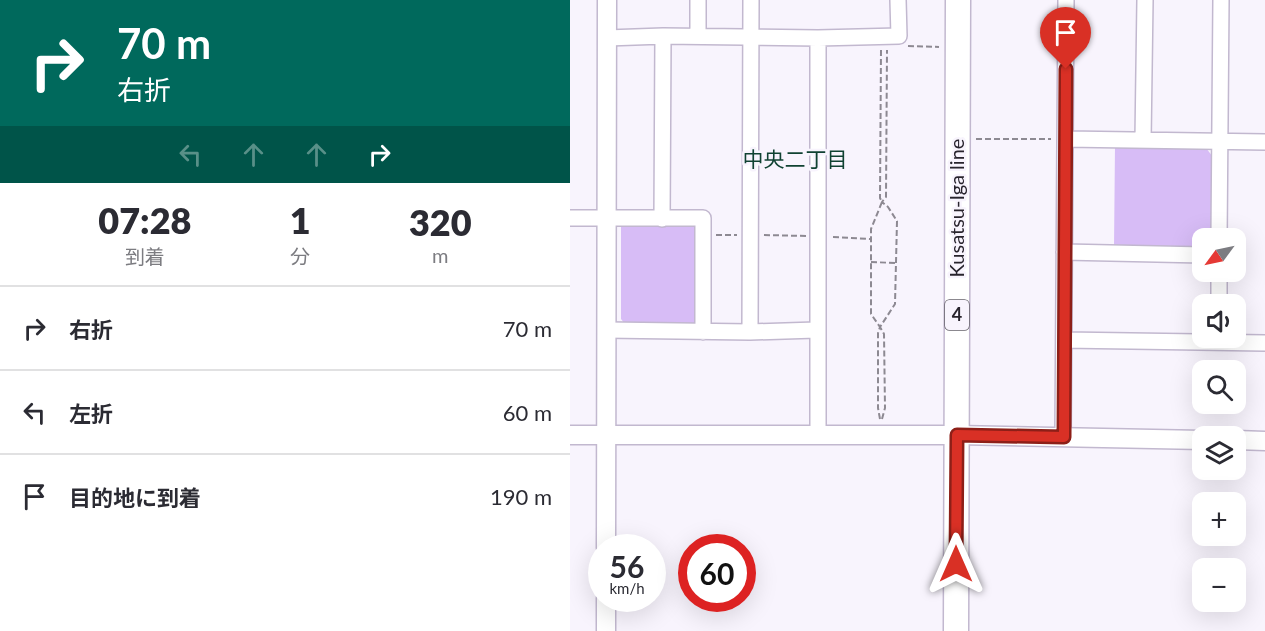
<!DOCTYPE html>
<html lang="ja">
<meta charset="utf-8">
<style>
body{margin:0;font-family:Lato,"Noto Sans JP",sans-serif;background:#f2f2f3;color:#2b2b33;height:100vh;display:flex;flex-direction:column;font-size:22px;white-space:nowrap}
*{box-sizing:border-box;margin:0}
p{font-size:20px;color:#7c7c81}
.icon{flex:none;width:33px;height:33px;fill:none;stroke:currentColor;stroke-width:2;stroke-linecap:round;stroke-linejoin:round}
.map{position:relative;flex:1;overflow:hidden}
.drawer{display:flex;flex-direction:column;background:#fff;width:570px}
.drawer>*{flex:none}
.guide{background:#00695c;color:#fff;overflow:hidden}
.needle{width:39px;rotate:237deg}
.fabs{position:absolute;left:622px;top:228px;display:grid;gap:12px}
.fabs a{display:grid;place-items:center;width:54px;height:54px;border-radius:12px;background:#fff;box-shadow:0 6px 24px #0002;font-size:30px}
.speed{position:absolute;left:18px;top:534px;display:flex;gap:12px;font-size:30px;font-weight:700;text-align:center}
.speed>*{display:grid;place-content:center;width:78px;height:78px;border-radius:50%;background:#fff;box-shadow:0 6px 24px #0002;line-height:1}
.speed small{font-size:15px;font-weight:400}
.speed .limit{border:9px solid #d22;background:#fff;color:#111}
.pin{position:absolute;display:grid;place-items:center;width:51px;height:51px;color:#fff;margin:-62px -26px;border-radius:50% 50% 50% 0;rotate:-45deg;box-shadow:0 0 6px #0007}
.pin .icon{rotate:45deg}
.me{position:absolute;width:66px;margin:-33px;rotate:0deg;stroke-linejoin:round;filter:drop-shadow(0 0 4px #0008)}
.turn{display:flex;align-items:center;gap:21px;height:126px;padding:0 18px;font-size:27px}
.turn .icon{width:78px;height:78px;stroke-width:2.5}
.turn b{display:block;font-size:42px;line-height:51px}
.lanes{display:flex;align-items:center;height:57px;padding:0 18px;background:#0003;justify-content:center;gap:30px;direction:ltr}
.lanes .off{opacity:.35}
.eta{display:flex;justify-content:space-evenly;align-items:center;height:102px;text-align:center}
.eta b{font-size:36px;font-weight:800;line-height:42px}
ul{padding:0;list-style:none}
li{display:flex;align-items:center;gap:18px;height:84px;padding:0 18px;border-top:2px solid #e1e1e2}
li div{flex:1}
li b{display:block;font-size:22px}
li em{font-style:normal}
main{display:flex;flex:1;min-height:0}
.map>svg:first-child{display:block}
.green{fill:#d7bcf6}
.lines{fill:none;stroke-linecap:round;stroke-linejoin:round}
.minor-casing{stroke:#c2b8cf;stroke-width:18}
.tertiary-casing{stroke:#c2b8cf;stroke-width:21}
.primary-casing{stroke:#c2b8cf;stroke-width:27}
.path{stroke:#8d8992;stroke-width:2;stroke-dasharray:6 3;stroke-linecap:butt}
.minor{stroke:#fff;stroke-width:15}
.tertiary{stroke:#fff;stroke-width:18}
.primary{stroke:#fff;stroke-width:24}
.route-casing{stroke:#8d1f18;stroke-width:15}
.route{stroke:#d93025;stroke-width:10}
.labels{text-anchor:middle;stroke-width:5;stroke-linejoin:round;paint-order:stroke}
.shield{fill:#f8f4fd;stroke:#66626b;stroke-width:1.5}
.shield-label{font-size:18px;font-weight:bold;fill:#28242d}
.street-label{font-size:20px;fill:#28242d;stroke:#f8f4fd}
.neighbourhood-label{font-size:21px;fill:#104232;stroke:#f8f4fd}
</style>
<main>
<section class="drawer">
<div class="guide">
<div class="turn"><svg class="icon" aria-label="right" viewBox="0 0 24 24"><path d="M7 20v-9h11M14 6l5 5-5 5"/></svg><div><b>70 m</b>右折</div></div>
<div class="lanes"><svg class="icon off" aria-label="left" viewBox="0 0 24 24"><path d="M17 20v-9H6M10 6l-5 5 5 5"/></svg><svg class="icon off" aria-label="ahead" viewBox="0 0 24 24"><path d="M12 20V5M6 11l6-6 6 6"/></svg><svg class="icon off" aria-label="ahead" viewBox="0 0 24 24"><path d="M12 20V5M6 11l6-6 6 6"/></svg><svg class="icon" aria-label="right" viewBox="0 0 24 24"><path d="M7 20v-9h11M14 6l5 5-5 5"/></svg></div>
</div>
<div class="eta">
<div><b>07:28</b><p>到着</p></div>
<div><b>1</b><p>分</p></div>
<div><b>320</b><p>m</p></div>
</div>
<ul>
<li><svg class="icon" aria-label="right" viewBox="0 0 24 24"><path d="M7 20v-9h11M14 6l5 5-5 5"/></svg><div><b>右折</b></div><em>70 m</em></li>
<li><svg class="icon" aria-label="left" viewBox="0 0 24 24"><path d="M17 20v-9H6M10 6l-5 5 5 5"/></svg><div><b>左折</b></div><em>60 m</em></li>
<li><svg class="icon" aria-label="arrive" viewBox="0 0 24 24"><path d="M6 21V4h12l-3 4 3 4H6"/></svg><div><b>目的地に到着</b></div><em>190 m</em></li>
</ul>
</section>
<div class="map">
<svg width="695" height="631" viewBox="0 0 695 631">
<rect width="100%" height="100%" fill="#f8f4fd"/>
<path class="green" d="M545 146 636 148 643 157 644 238H633V249L544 247Z
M51 225H130L127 324H55L51 319Z"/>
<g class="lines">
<g class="minor-casing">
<path id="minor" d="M128 36V0
M37 38 93 36 248 38 329 36 328 0
M248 38V435
M496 139 695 142
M573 140 575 0
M0 218H133V332
M92 219 93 36
M649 238 651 0
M494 252 633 255
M649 272V304
M36 330 180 332 246 330
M180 332 181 0
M494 340 695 343
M493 437 496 0"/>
</g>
<g class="tertiary-casing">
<path id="tertiary" d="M0 435H386L633 440
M666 440 695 441
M36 548 37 0
M36 631V598"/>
</g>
<g class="primary-casing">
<path id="primary" d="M386 631 388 0"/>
</g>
<path class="path" d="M338 46 369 47
M406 139H481
M146 235H167
M194 235 236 236
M263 237 301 239
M301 262 325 263
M310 419 308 408V333L310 327 301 314V229L312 202 310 198 311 50
M312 419 315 408 314 334 310 327 325 304 327 221 318 207 312 202 316 197 317 50"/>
<use href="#minor" class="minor"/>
<use href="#tertiary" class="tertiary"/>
<use href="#primary" class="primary"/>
</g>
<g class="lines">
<g class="route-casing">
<path id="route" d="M386 564 387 435 494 437 496 69"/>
</g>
<use href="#route" class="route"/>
</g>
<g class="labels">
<rect class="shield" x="375" y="300" width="24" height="30" rx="4.5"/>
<g class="shield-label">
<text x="387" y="321">4</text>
</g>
<g class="street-label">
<text transform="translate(387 208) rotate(-90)" y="7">Kusatsu-Iga line</text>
</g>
<g class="neighbourhood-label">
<text x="225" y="167">中央二丁目</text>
</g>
</g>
</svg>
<div class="fabs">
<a><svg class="needle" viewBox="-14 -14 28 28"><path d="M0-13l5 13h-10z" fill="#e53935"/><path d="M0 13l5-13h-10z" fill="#7c7c81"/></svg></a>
<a><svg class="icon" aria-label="sound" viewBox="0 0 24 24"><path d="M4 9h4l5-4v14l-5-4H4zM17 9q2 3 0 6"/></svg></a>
<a><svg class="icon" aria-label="search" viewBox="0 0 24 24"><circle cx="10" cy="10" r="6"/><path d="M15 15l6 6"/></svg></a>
<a><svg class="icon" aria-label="layers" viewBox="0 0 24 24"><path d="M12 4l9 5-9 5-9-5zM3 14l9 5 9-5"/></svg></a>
<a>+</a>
<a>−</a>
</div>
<div class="speed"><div>56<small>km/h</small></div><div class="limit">60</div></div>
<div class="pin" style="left:496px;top:69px;background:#d93025"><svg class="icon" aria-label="arrive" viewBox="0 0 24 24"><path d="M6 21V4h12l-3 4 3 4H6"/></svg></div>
<svg class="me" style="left:386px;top:564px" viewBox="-20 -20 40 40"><path d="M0-17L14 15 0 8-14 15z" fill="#d93025" stroke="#fff" stroke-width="4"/></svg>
</div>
</main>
